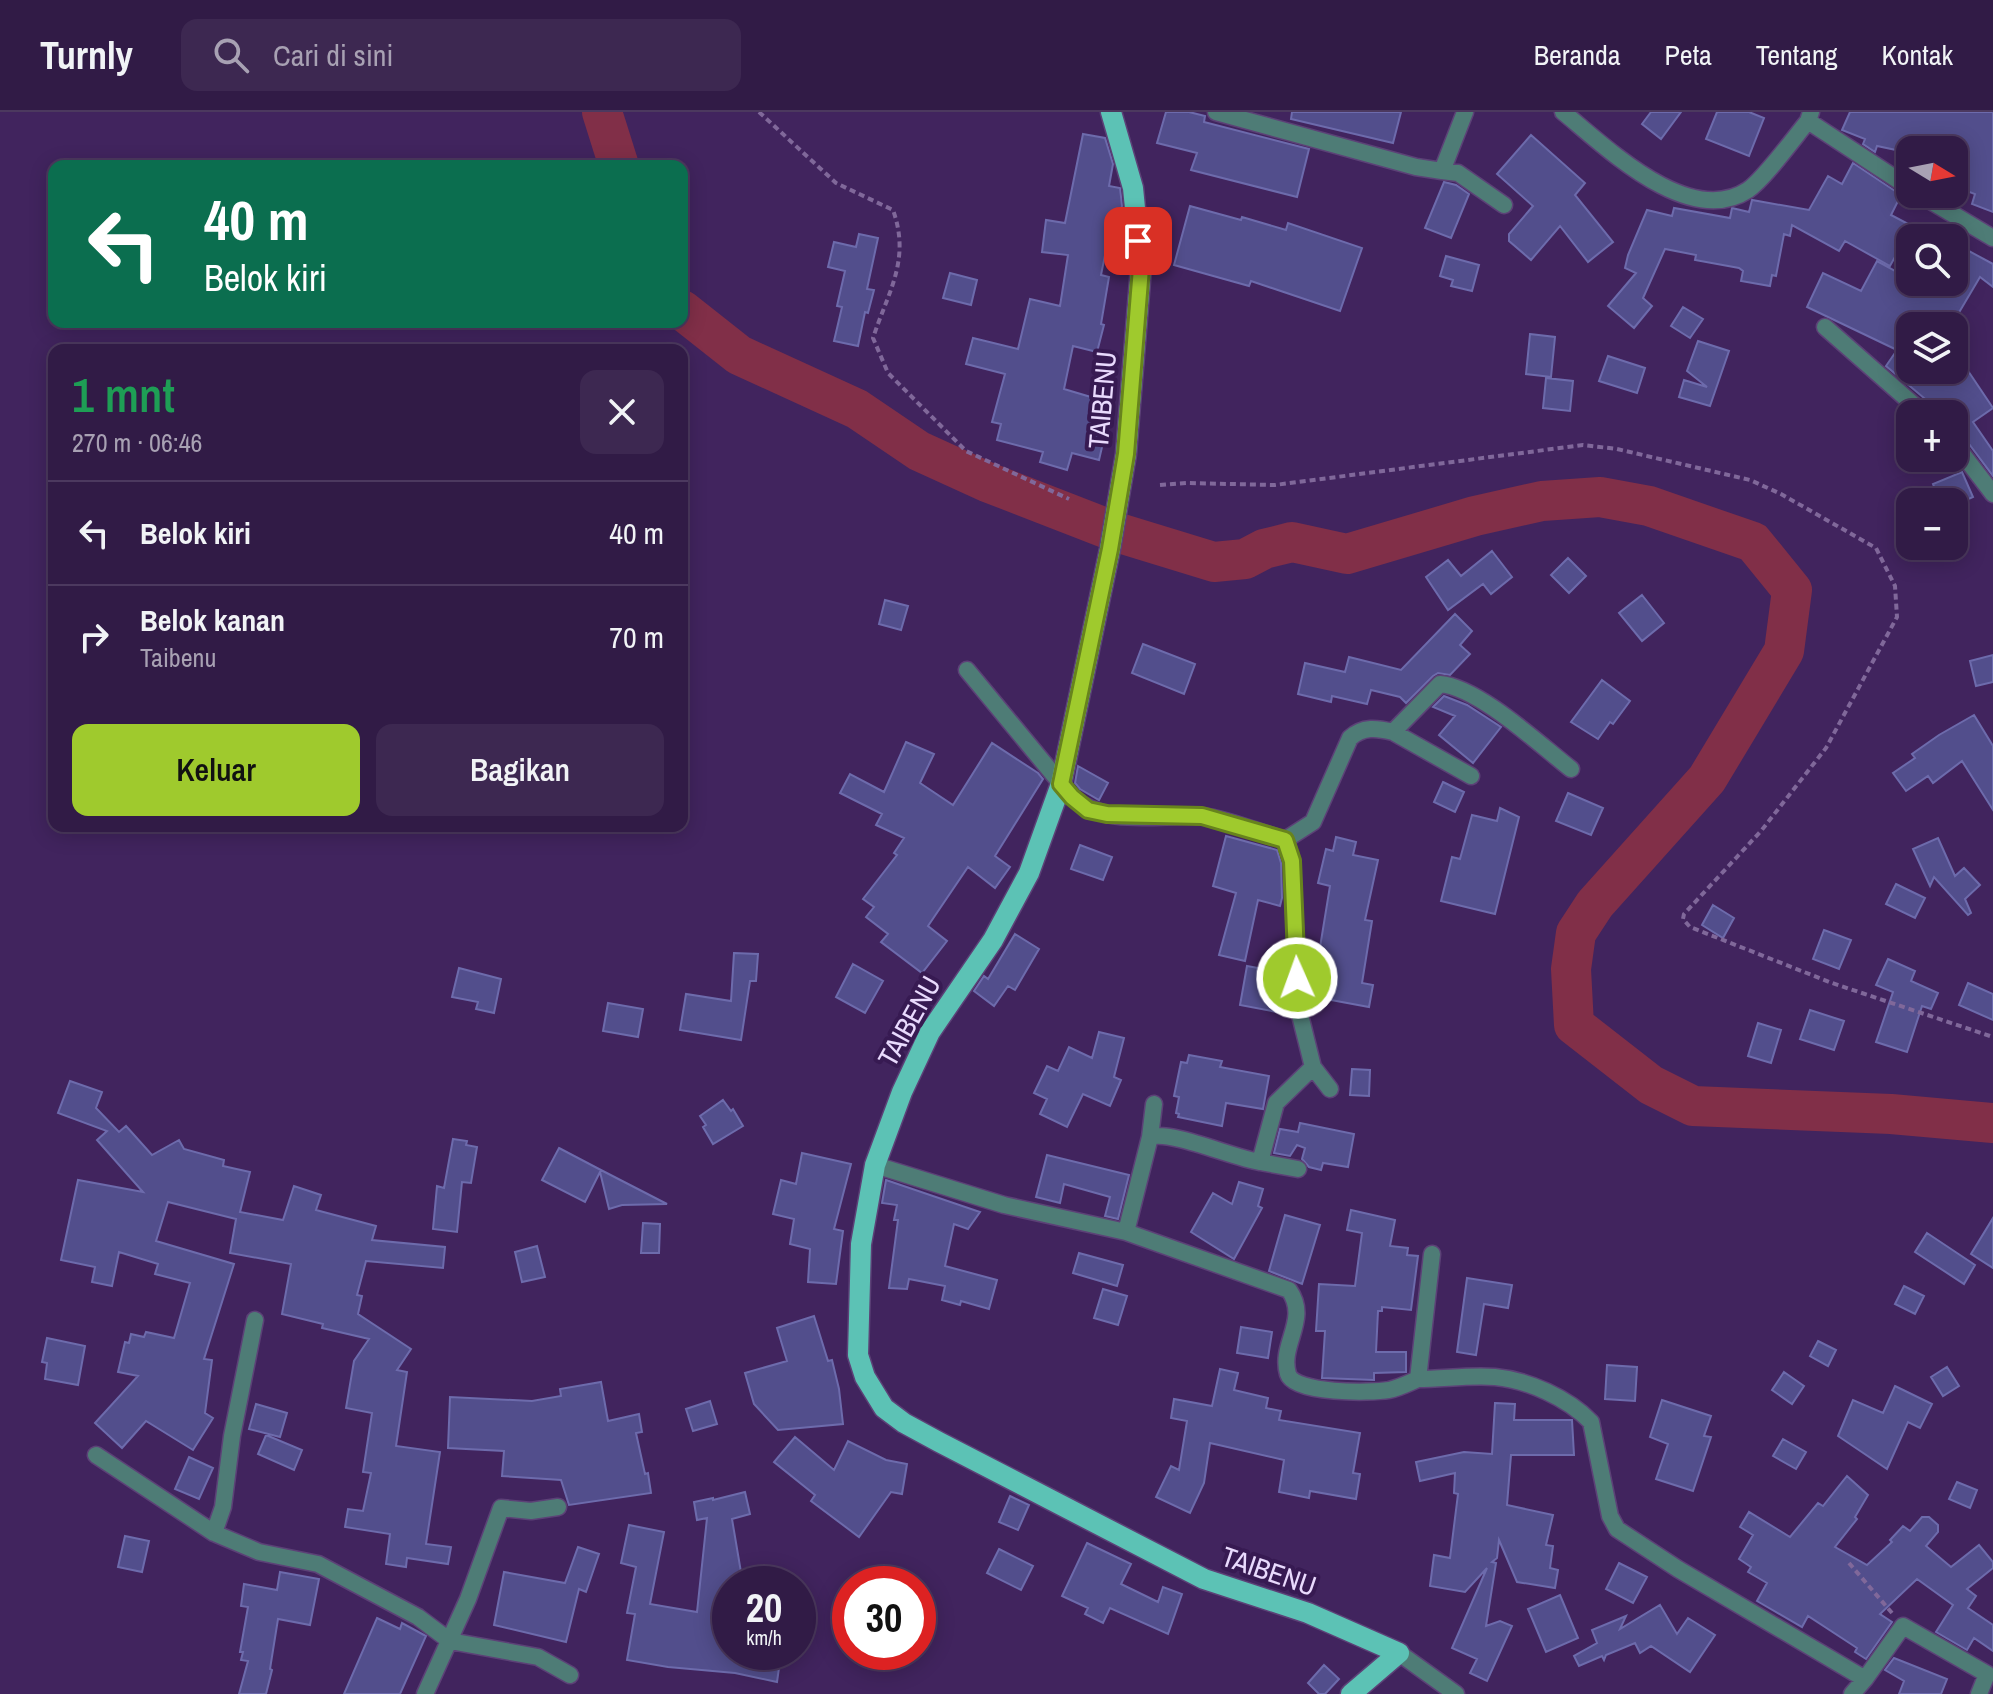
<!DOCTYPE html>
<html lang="id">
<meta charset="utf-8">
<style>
body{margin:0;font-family:"Archivo Narrow",sans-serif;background:#3d2851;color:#f1f3f6;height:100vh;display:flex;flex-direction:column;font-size:30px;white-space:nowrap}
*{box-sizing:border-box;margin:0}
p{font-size:26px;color:#a8a1b3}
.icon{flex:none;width:44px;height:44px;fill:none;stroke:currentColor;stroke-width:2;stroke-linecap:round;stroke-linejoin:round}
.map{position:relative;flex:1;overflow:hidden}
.sheet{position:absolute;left:48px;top:232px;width:640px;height:488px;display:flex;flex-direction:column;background:#311b46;border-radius:16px;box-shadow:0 4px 20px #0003,0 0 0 2px #4c395f}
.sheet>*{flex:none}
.guide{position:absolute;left:48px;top:48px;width:640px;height:168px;border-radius:16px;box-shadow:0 4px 20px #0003,0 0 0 2px #4c395f;background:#0b6e4f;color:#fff;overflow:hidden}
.needle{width:52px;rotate:100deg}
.buttons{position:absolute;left:1896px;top:24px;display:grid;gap:16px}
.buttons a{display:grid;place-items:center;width:72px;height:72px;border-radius:16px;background:#311b46;box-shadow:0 4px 20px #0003,0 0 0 2px #4c395f;font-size:40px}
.speed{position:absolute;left:712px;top:1454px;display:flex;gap:16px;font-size:40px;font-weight:700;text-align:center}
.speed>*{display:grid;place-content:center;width:104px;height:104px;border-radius:50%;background:#311b46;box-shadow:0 4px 20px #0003,0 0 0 2px #4c395f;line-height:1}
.speed small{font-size:20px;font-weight:400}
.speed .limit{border:12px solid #d22;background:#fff;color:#111}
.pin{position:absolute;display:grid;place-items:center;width:68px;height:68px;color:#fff;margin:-34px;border-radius:16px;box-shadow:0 4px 12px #0006}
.me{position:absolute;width:88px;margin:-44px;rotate:358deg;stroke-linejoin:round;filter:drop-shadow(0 0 6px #0008)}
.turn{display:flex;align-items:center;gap:28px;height:168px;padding:0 24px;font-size:36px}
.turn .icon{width:104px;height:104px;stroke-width:2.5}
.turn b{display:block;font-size:56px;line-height:68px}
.round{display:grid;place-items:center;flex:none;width:84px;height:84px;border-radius:16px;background:#3d2851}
.summary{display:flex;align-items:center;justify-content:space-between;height:136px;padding:0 24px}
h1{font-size:48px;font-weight:600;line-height:60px;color:#1e9e55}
.cta{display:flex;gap:16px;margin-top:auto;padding:16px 24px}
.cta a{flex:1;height:92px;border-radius:16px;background:#9fca2d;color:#111;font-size:32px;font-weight:600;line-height:92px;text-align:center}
.cta a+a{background:#3d2851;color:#f1f3f6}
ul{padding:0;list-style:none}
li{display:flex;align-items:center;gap:24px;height:104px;padding:0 24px;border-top:2px solid #4c395f}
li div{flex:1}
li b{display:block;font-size:30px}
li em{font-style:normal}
header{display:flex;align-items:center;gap:48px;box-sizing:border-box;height:112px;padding:0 40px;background:#311b46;border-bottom:2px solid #4c395f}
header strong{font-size:38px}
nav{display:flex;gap:44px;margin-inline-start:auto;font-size:28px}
.search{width:560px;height:72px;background:#3d2851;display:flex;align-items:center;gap:20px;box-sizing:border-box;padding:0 28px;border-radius:16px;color:#a8a1b3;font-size:30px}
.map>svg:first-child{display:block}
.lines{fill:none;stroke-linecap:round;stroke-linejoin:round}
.river{stroke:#812f48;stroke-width:40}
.building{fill:#524e8c;stroke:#6d6bac;stroke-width:2}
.minor-casing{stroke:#5c4177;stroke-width:19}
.tertiary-casing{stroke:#5c4177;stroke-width:19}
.primary-casing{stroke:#5c4177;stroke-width:23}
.path{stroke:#80689a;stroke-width:4;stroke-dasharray:6 4;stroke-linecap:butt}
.minor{stroke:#4e7c76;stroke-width:16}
.tertiary{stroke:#4e7c76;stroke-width:16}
.primary{stroke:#5cc2b5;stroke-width:20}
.route-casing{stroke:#67831d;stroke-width:20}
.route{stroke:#9fca2d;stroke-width:14}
.labels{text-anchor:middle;stroke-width:8;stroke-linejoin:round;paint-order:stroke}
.street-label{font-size:28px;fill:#e9dafd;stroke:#371a52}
</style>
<header>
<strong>Turnly</strong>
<div class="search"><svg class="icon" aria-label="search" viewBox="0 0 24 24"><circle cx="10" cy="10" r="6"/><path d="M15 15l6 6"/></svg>Cari di sini</div>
<nav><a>Beranda</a><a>Peta</a><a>Tentang</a><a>Kontak</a></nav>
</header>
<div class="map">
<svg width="1993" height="1582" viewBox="0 0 1993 1582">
<rect width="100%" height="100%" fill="#41245e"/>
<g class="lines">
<path class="river" d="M602 0 619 54
M682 198 739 243 857 297 919 339 987 370 1116 420 1214 450 1245 447 1264 437 1292 430 1347 442 1475 404 1542 389 1600 385 1649 394 1753 430 1792 478 1784 539 1707 667 1595 792 1576 821 1571 857 1574 913 1651 973 1693 994 1891 1002 1993 1011"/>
</g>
<path class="building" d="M1166 0H1189L1205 4 1204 10 1309 37 1297 85 1191 58 1197 41 1157 31Z
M1292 0H1401L1393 31 1291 7Z
M1651 0H1681L1661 27 1642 12Z
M1717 0H1749L1764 6 1749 44 1706 27Z
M1850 0H1993V100L1972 92 1975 82 1956 75 1962 61 1954 58V38H1910V41L1877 34 1875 40 1863 32 1865 27 1842 18Z
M1083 22 1105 26 1113 52 1109 74 1120 76 1122 94 1118 111 1112 109 1101 163 1109 165 1101 212 1104 213 1097 240 1073 234 1064 277 1111 291 1103 317 1106 318 1099 348 1072 341 1067 358 1040 350 1043 340 997 328 1001 312 992 310 1005 262 966 252 973 226 1018 237 1030 187 1060 194 1068 143 1042 140 1046 108 1065 111Z
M1531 23 1585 71 1575 83 1613 130 1588 150 1560 114 1531 148 1509 129V122L1533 94 1497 62Z
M1853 51 1901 83 1891 103 1912 114 1890 154 1845 129 1839 139 1792 113 1790 124 1784 122 1776 164 1772 163 1770 174 1741 169 1743 159 1739 156 1695 148 1696 143 1665 137 1643 186 1652 194 1634 216 1608 194 1636 161 1625 156 1628 143 1647 98 1672 104 1674 96 1730 106 1732 96 1749 100 1752 88 1809 98 1828 64 1842 72Z
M1444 70 1456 73 1469 82 1451 126 1425 116Z
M1190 94 1241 108 1242 105 1286 118 1288 111 1362 136 1340 199 1251 169 1249 174 1174 153Z
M859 122 878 126 867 177 874 178 868 201 865 200 858 234 834 229 842 195 837 194 845 159 828 155 834 130 856 135Z
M1954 131 1993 152V175L1980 165 1951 214H1904L1910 218V258H1954V238L1993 296 1973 310 1993 339V364L1963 324 1958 320H1954V302H1943L1886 254 1897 238 1807 195 1823 161 1861 179 1877 149 1910 167V170H1954Z
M1446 144 1479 153 1472 179 1451 174 1453 168 1440 164Z
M950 161 977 168 971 193 943 186Z
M1683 195 1703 207 1690 226 1671 214Z
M1530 222 1555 225 1551 265 1526 262Z
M1698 229 1729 239 1710 294 1679 285 1684 268 1707 275 1687 259Z
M1608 244 1645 256 1637 281 1599 269Z
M1546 266 1573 269 1570 299 1543 296Z
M1962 360 1973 385 1962 390H1940L1933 372Z
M1492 439 1512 465 1491 482 1483 472 1448 498 1426 465 1448 448 1461 464Z
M1568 446 1586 464 1569 481 1551 463Z
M1642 483 1664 511 1642 529 1619 501Z
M885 488 908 494 901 518 879 512Z
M1455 502 1472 519 1460 533 1470 542 1450 563 1438 561 1433 564 1406 591 1400 585 1371 578 1367 592 1332 584 1331 590 1298 582 1305 551 1345 560 1349 545 1401 558Z
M1143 532 1195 552 1184 582 1132 561Z
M1993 543V570L1976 574 1970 549Z
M1602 568 1630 589 1613 612 1610 610 1598 627 1571 610Z
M1444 584 1467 593 1501 615 1473 651 1439 623 1455 604 1433 595Z
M1974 603 1993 634V698L1962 649 1933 671 1928 664 1906 679 1893 661 1915 646 1912 642 1939 623Z
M906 630 934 642 920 671 953 693 992 631 1038 661 1043 667 995 744 1010 755 995 776 968 755 928 814 947 829 922 861 881 830 888 822 866 805 874 795 863 787 897 743 894 741 904 726 876 713 882 702 840 681 850 662 884 680Z
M1078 654 1108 671 1099 688 1080 677 1075 671Z
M1443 670 1464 680 1455 700 1434 690Z
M1568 681 1603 696 1591 723 1556 709Z
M1500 696 1519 705 1495 802 1441 789 1452 745 1460 747 1472 703 1497 709Z
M1226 724 1277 738 1281 751 1282 786 1280 794 1258 788 1245 849 1219 843 1236 781 1213 774Z
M1336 725 1356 730 1353 743 1378 748 1365 808 1372 809 1362 871 1373 873 1369 895 1309 884 1308 865 1315 866 1330 774 1318 771 1326 737 1333 739Z
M1938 726 1955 764 1964 756 1980 773 1965 787 1971 801 1968 803 1934 765 1930 774 1913 737Z
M1080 733 1112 745 1103 768 1071 757Z
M1896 772 1925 786 1915 806 1886 792Z
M1713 793 1734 806 1723 826 1702 813Z
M1824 818 1851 828 1839 857 1813 847Z
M1015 822 1039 837 1015 878 1008 874 994 894 974 879 984 864 988 867Z
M734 841 758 842 756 869H750L741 928 680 918 686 882 731 889Z
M1888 847 1915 859 1911 869 1938 881 1931 897 1922 894 1907 940 1876 930 1893 880 1876 873Z
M853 852 883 869 865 901 836 885Z
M1247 854 1286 861V879L1282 901 1240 893Z
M459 856 501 867 494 901 476 897 478 890 452 885Z
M1968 871 1993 882V908L1959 893Z
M608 891 643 897 638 925 603 919Z
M1810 898 1844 909 1834 938 1800 927Z
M1758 911 1781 918 1771 951 1748 944Z
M1099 920 1124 926 1114 965 1121 968 1110 994 1083 982 1067 1015 1040 1002 1047 987 1034 981 1047 954 1058 959 1069 935 1092 946Z
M1189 943 1222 949 1220 955 1269 964 1263 997 1226 991 1222 1014 1178 1005 1179 1002 1176 1001 1179 985 1174 984 1181 950 1187 951Z
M1352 957 1370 958 1369 984 1350 983Z
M70 969 102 980 96 996 119 1020 126 1014 152 1043 179 1028 184 1037 224 1048 223 1054 250 1060 240 1100 283 1108 294 1074 321 1083 316 1098 376 1114 372 1128 445 1135 443 1156 366 1149 357 1183 362 1184 358 1202 411 1237 397 1258 407 1260 396 1334 440 1340 426 1432 451 1435 448 1452 407 1446 406 1455 386 1452 390 1422 345 1415 348 1397 363 1399 371 1361 363 1360 372 1301 346 1296 354 1249 369 1227 322 1216 323 1212 282 1202 291 1152 230 1141 236 1107 168 1090 156 1129 234 1152 204 1247 212 1248 205 1301 213 1306 193 1338 146 1309 122 1336 95 1311 138 1264 118 1260 125 1230 129 1231 131 1222 144 1225 146 1220 174 1226 190 1171 155 1162 158 1152 119 1140 112 1174 92 1170 95 1155 61 1148 78 1068 143 1080 97 1028 107 1019 58 1001Z
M723 988 731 999 733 997 743 1014 713 1032 703 1015 706 1013 700 1004Z
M1300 1011 1354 1022 1348 1055 1323 1051 1321 1058 1309 1055 1302 1047 1305 1036 1297 1033 1290 1044 1274 1041 1280 1017 1298 1020Z
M453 1027 467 1029 466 1033 477 1035 471 1071 462 1070 457 1120 433 1117 437 1074 444 1076Z
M559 1036 599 1057 667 1092 622 1093 609 1097 600 1060 585 1090 542 1068Z
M802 1041 851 1052 834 1117 843 1119 836 1172 808 1170 810 1137 790 1132 794 1107 773 1102 781 1068 796 1072Z
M1047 1043 1129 1063 1118 1107 1105 1104 1110 1085 1064 1072 1060 1091 1036 1085Z
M886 1068 980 1100 968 1117 954 1112 945 1154 997 1168 989 1197 961 1189 960 1193 942 1188 945 1174 909 1167 907 1177 889 1176 898 1108H894L897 1093 882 1091Z
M1239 1070 1263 1077 1258 1094 1262 1096 1234 1147 1191 1120 1213 1081 1232 1092Z
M1351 1098 1395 1108 1390 1134 1408 1136 1407 1143 1418 1144 1411 1198 1382 1195V1199H1378L1376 1240H1406V1260L1374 1261V1268L1322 1266 1325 1219H1316L1319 1172 1355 1174 1362 1121 1347 1118Z
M1285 1103 1320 1113 1302 1172 1269 1159Z
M1993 1106V1156L1971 1142Z
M643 1111 660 1112 659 1141H641Z
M1927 1121 1975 1153 1964 1172 1915 1140Z
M537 1134 545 1165 522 1170 515 1140Z
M1079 1141 1123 1153 1117 1174 1073 1161Z
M1467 1166 1512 1173 1508 1196 1484 1192 1476 1243 1457 1240Z
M1904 1174 1924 1184 1915 1202 1895 1192Z
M1103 1177 1127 1184 1118 1213 1094 1206Z
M814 1204 828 1249 832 1248 839 1277 843 1312 778 1318 754 1292 745 1261 787 1249 777 1216Z
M1241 1215 1272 1220 1268 1246 1237 1241Z
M47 1226 85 1234 78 1273 45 1267 47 1251 42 1250Z
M1818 1229 1836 1238 1828 1254 1810 1244Z
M1607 1253 1637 1255 1635 1289 1605 1287Z
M1947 1255 1959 1274 1943 1284 1931 1265Z
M1220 1257 1238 1261 1234 1278 1268 1286 1266 1296 1281 1299 1279 1308 1360 1321 1353 1361 1360 1362 1356 1387 1310 1379 1309 1386 1279 1380 1284 1348 1210 1331 1204 1371 1190 1401 1156 1385 1171 1354 1179 1358 1187 1309 1171 1306 1174 1287 1212 1294Z
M1784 1260 1804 1274 1792 1292 1772 1278Z
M601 1270 608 1309 639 1302 642 1320 636 1321 645 1362 648 1361 651 1381 569 1393 561 1368 502 1364 504 1339 448 1336 450 1285 532 1289 561 1284 560 1277Z
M1895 1274 1932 1292 1920 1316 1908 1310 1887 1357 1838 1324 1853 1288 1883 1301Z
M1662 1288 1711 1304 1704 1324 1711 1325 1693 1379 1656 1367 1668 1332 1650 1325Z
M710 1289 717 1312 693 1319 686 1297Z
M1495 1291 1515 1292 1514 1308H1572L1574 1343H1511L1507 1393 1553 1403 1546 1433 1553 1434 1550 1456 1558 1458 1555 1476 1517 1470 1499 1428 1497 1446 1492 1450 1496 1451 1486 1514 1500 1509 1512 1514 1487 1569 1470 1561 1477 1547 1452 1536 1487 1456 1465 1480 1430 1474 1434 1443 1450 1446 1458 1382 1454 1381 1455 1361 1420 1369 1416 1350 1464 1340 1492 1342Z
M256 1292 287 1301 280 1325 249 1317Z
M266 1323 302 1338 294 1358 258 1342Z
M795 1325 834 1358 848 1329 886 1348 907 1352 902 1382 891 1380 859 1425 811 1389 815 1383 774 1350Z
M1783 1327 1806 1340 1796 1357 1773 1344Z
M189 1345 213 1356 199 1387 175 1377Z
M1847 1364 1868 1383 1855 1405 1857 1407 1835 1435 1867 1453 1892 1430 1890 1428 1903 1414 1910 1419 1922 1405H1929L1938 1413V1420L1926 1434 1951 1455 1979 1433 1993 1450V1456L1967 1477 1976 1484 1968 1496 1993 1513V1539L1974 1526 1967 1538 1936 1520 1953 1493 1917 1467 1880 1502 1892 1510 1866 1547 1855 1540 1857 1536 1808 1504 1802 1515 1757 1489 1767 1471 1748 1460 1751 1455 1739 1447 1753 1423 1740 1415 1749 1400 1790 1425 1818 1391 1823 1394Z
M1957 1370 1977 1378 1970 1396 1949 1387Z
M745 1380 750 1402 732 1407 743 1472H730V1504L724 1540 781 1542 777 1570 735 1561 668 1555 627 1548 635 1502 627 1501 636 1455 621 1451 629 1413 664 1420 650 1492 697 1500 707 1406 697 1408 694 1390 713 1386V1388Z
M1010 1384 1029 1393 1018 1418 999 1410Z
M125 1424 149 1429 142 1460 118 1455Z
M1087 1431 1131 1452 1121 1472 1158 1490 1163 1475 1182 1482 1168 1522 1110 1496 1103 1511 1085 1502 1088 1496 1062 1484Z
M578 1435 599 1442 586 1480 579 1477 566 1530 494 1513 504 1460 565 1471Z
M999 1437 1033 1454 1021 1478 987 1461Z
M1619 1451 1647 1465 1633 1491 1606 1477Z
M280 1460 319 1467 310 1513 278 1507 270 1557 272 1558 266 1582H239L248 1549 241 1548 243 1540H240L248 1495 241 1494 244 1472 277 1478Z
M1560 1483 1578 1526 1546 1540 1528 1497Z
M1660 1493 1677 1522 1688 1506 1715 1523 1690 1560 1651 1534 1640 1541 1635 1531 1606 1543 1604 1548 1602 1544 1579 1554 1574 1544 1597 1531 1592 1518 1626 1504 1620 1517Z
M377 1506 400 1517 402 1511 426 1524 400 1582H344Z
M1894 1546 1947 1567 1941 1582H1899L1904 1569 1885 1558Z
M1324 1553 1339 1567 1325 1582H1319L1308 1571Z"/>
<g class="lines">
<g class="minor-casing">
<path id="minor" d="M1216 0 1416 55 1442 59
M1465 0 1442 59 1458 61 1504 93
M1563 0C1606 35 1689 117 1748 78 1764 67 1794 26 1808 9L1811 0
M1808 9 1910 76
M1919 82 1993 126
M1825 215 1924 302
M1954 331 1993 382
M967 558 1072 685C1105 715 1159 702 1200 704 1224 706 1261 721 1285 728L1292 749 1298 895 1313 955 1330 977
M1393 620 1471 664
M1285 728 1313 710 1350 626C1363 614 1377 616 1393 620L1440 572C1478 575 1539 632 1571 657
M1150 1025 1154 992
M1260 1050 1298 1057
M875 1053 1004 1093 1126 1120 1289 1178C1310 1208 1279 1232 1288 1262 1294 1282 1371 1281 1389 1278 1399 1276 1409 1271 1418 1267L1432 1142
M1126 1120 1150 1025C1171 1018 1233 1046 1260 1050L1276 991 1313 955
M1418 1267C1443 1267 1470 1263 1495 1265 1528 1268 1568 1286 1591 1310L1610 1404 1617 1417 1678 1457 1865 1567 1852 1582
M96 1343 214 1421 259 1440 318 1452 418 1505 450 1529 538 1545 570 1563
M214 1421 223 1395 232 1324 255 1208
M1865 1567 1903 1514 1987 1562 1979 1582
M425 1582 468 1487 501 1396 531 1399 558 1395"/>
</g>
<g class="tertiary-casing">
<path id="tertiary" d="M1399 1541 1456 1582"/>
</g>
<g class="primary-casing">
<path id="primary" d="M1111 0 1133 76 1141 156 1126 342 1110 437 1061 672 1029 761 993 828 930 920 902 980 875 1053 861 1132 858 1243 865 1265 884 1296 904 1311 939 1330 1204 1467 1308 1501 1399 1541 1351 1582"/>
</g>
<path class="path" d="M759 0 836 71 893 98C911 148 888 180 873 226L888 261 966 339 1069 387
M1160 373 1186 371 1275 373 1583 333 1617 337 1750 368 1781 382 1876 436 1895 474 1897 505 1826 636 1761 719 1684 802 1683 807 1690 815 1832 871 1993 925
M1849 1451 1892 1501"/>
<use href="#minor" class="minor"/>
<use href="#tertiary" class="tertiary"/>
<use href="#primary" class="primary"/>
</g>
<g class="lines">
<g class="route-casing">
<path id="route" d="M1138 129 1141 156 1126 342 1110 437 1061 672 1072 685 1088 698 1107 702 1202 704 1285 728 1292 749 1297 866"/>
</g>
<use href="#route" class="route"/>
</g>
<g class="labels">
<g class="street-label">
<text transform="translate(1102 288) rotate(-85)" y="10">TAIBENU</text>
<text transform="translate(909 909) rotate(-61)" y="10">TAIBENU</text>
<text transform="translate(1269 1459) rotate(19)" y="10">TAIBENU</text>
</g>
</g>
</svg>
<div class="buttons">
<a><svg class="needle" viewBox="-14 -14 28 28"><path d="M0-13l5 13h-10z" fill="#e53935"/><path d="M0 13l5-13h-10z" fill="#a8a1b3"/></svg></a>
<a><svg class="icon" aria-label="search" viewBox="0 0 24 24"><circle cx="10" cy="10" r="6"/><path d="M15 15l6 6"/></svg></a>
<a><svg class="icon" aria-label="layers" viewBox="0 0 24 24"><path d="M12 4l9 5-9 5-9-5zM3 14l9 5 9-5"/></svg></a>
<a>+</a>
<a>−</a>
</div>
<div class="speed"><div>20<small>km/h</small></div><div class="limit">30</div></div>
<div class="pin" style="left:1138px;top:129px;background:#d93025"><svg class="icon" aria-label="arrive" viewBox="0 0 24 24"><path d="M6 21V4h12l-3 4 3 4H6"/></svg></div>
<svg class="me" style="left:1297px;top:866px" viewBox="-20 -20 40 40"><circle r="17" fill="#9fca2d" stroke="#fff" stroke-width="3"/><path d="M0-11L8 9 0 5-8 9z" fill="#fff"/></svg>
<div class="guide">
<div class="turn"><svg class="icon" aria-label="left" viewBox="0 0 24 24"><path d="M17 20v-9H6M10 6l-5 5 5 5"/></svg><div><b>40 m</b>Belok kiri</div></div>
</div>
<section class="sheet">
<div class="summary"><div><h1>1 mnt</h1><p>270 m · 06:46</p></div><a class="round"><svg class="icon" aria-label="close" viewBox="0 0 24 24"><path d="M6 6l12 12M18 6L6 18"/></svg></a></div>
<ul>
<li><svg class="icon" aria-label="left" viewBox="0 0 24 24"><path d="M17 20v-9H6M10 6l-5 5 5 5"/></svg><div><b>Belok kiri</b></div><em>40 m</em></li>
<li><svg class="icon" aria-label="right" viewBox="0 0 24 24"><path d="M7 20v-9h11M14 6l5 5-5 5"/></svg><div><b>Belok kanan</b><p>Taibenu</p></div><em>70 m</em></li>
</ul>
<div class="cta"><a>Keluar</a><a>Bagikan</a></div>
</section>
</div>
